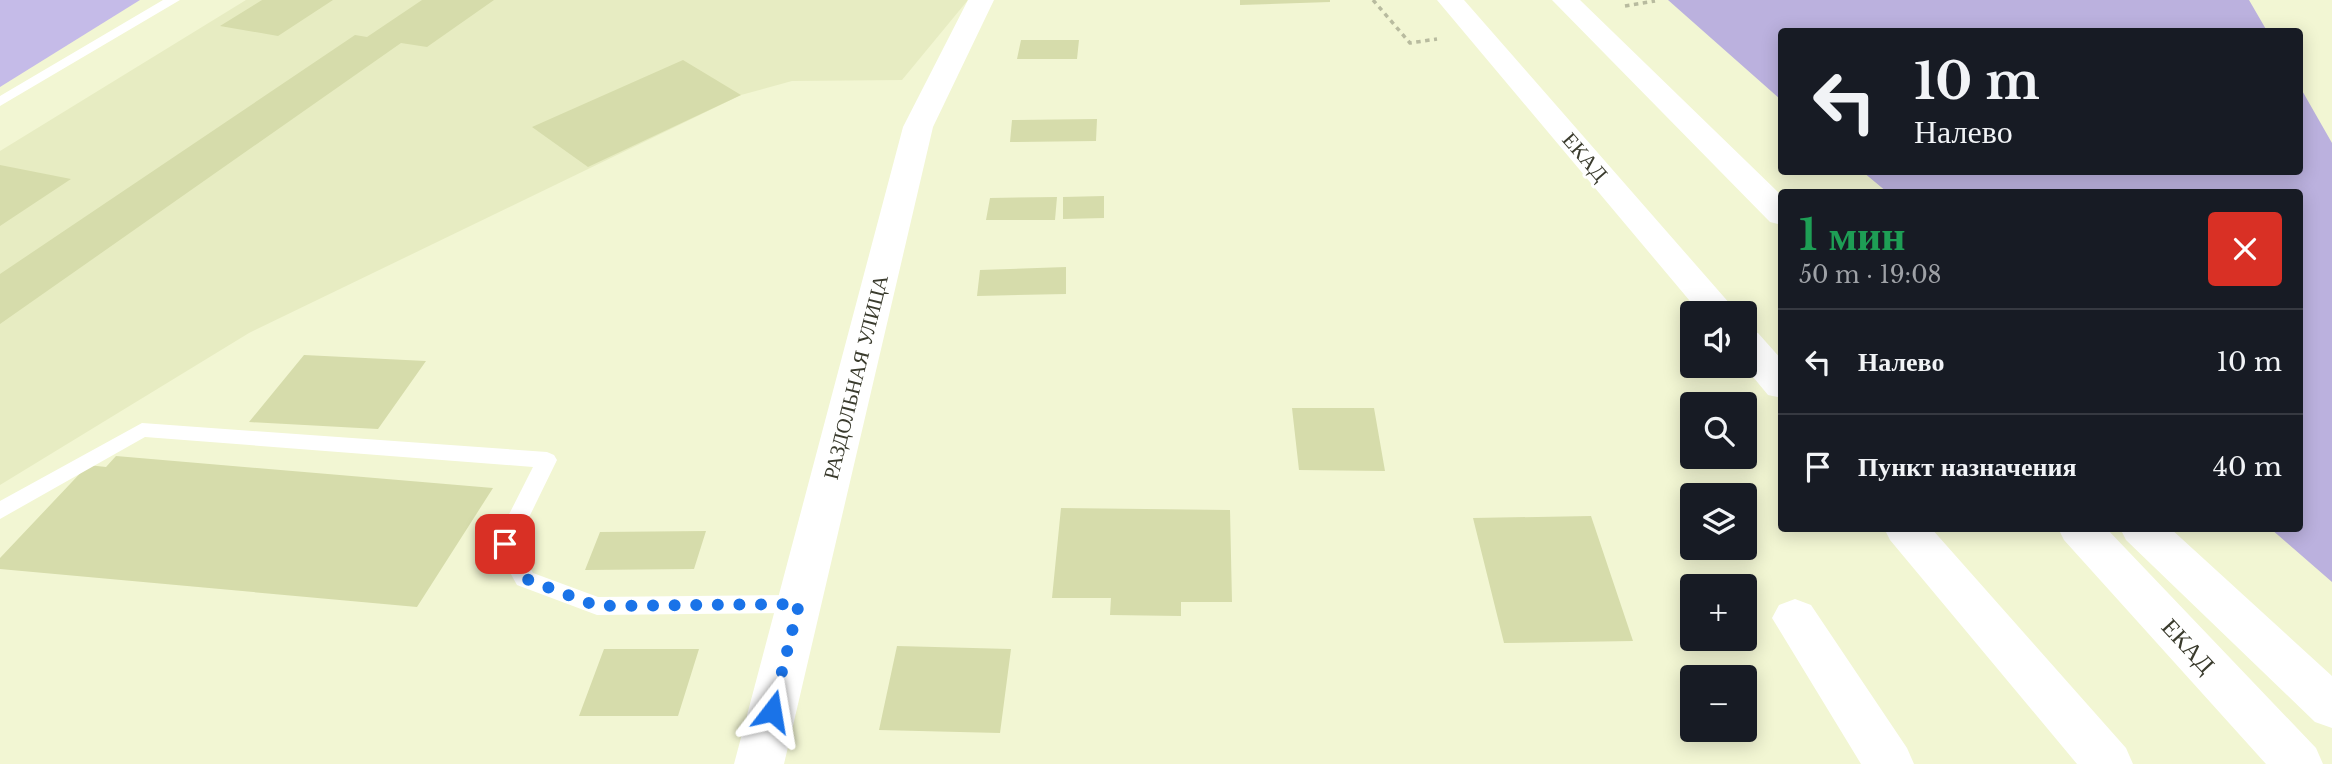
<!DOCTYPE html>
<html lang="ru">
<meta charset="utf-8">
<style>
body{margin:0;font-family:"Libre Baskerville",serif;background:#242831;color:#f1f3f6;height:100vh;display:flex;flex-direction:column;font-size:26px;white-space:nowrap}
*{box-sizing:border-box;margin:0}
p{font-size:23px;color:#9ea1a6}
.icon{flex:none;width:38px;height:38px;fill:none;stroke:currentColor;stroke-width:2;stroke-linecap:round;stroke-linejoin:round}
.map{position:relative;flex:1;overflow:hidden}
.details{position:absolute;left:1778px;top:189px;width:525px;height:343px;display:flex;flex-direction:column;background:#171b24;border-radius:7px;box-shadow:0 4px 18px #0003}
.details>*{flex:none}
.banner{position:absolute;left:1778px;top:28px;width:525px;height:147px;border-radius:7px;box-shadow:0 4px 18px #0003;background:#171b24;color:#f1f3f6;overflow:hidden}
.tools{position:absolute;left:1680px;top:301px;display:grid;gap:14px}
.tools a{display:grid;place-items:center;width:77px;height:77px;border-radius:7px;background:#171b24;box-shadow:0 4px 18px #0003;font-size:35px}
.pin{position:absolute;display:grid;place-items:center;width:60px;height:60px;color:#fff;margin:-30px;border-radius:14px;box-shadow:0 4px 10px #0006}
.me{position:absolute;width:77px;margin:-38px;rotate:14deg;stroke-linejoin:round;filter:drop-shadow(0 0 5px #0008)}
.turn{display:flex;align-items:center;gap:24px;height:147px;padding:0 21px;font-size:32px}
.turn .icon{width:91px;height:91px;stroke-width:2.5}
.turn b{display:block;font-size:49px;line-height:60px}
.round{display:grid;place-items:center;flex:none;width:74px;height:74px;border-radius:7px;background:#242831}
.overview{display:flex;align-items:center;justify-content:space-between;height:119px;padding:0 21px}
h1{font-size:42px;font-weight:700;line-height:52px;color:#1e9e55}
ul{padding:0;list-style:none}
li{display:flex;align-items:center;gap:21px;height:105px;padding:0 21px;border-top:2px solid #363941}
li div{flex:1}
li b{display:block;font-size:26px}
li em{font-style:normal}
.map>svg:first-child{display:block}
.built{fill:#e7ecc2}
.green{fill:#c5bbe8}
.forest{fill:#bbb1de}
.building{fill:#d6dcab}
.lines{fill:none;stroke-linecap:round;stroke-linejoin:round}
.path{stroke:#b8bb9f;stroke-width:3.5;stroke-dasharray:4.5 4.5;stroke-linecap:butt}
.service{fill:#fff;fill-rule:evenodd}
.minor{fill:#fff;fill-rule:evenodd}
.trunk{fill:#fff;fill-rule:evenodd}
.route{stroke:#1a73e8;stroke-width:12;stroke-dasharray:0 21.6}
.labels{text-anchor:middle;stroke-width:6;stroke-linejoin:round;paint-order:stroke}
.street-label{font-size:21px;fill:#3a3b2d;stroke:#fff}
.near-street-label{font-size:24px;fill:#3a3b2d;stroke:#fff}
</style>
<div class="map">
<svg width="2332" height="764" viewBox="0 0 2332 764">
<rect width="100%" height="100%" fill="#f2f6d3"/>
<path class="built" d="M246 0H968L902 80 792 81 741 95 249 333 0 485V151Z"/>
<path class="green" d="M0 0H140L0 87Z"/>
<path class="forest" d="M1668 0H2249L2267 31 1782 32 1781 100Z
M2300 87 2332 143V582L2271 529 2300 528V192H1887L1863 172H2300Z"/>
<path class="building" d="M262 0H333L278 36 220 26Z
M422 0H494L427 47 401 43 0 324V274L355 35 367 37Z
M1240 0H1330V2L1240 5Z
M1021 40H1079L1077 59H1017Z
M683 60 741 95 588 167 532 127Z
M1097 119 1096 141 1010 142 1012 120Z
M0 165 71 179 0 226Z
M1104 196V218L1063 219V197Z
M1057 197 1055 220H986L990 198Z
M1066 267V294L977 296 980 270Z
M304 355 426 361 378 429 249 422Z
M1292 408H1374L1385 471 1299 470Z
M116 456 493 488 417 607 0 569V558L88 465 106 467Z
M1061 508 1230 510 1232 602H1181V616L1110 615 1111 598H1052Z
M1591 516 1633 641 1504 643 1473 518Z
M706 531 694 569 585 570 600 532Z
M897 646 1011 649 1000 733 879 730Z
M604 649H699L678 716H579Z"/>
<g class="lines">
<path class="path" d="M1373 0 1410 43 1437 39
M1625 6 1655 1"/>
<path class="service" d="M163 0H180L0 106V96Z
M142 423 547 452 554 455 557 460 516 544 533 573 598 597 799 595 807 597 810 604 807 611 799 613 597 615 517 585 494 544 533 467 145 437 0 519V501Z"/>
<path class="minor" d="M968 0H994L933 127 784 764H734L903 127Z
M1795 599 1811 605 1907 748 1914 764H1861L1772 618 1779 605Z"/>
<path class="trunk" d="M1437 0H1464L1738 313H1700Z
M1552 0H1580L1782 196V225L1770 222Z
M1745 330 1758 333 1782 360V398L1768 395 1744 366Z
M1884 528H1931L2126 748 2133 764H2077L1890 540Z
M2058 528H2106L2316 748 2323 764H2266L2064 540Z
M2120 528H2170L2332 676V728L2315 722 2126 540Z"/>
</g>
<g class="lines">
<path class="route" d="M505 544 526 579 597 606 799 604 772 711"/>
</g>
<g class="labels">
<g class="street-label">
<text transform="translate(1585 157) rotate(49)" y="7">ЕКАД</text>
<text transform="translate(856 377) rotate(-76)" y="7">РАЗДОЛЬНАЯ УЛИЦА</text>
</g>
<g class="near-street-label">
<text transform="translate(2188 646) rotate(47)" y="8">ЕКАД</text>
</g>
</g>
</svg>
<div class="tools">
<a><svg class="icon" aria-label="sound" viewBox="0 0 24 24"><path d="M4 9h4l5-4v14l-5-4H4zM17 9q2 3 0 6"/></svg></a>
<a><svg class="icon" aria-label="search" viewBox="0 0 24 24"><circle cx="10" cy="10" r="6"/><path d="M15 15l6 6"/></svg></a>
<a><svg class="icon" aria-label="layers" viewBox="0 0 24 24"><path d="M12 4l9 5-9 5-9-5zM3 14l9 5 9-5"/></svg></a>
<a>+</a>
<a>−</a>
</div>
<div class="pin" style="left:505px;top:544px;background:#d93025"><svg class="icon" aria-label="arrive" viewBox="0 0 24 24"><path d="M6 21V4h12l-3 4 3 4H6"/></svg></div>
<svg class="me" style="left:772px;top:711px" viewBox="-20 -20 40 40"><path d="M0-17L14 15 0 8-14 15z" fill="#1a73e8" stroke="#fff" stroke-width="4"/></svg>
<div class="banner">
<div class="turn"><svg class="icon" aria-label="left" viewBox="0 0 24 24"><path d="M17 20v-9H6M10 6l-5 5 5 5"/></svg><div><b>10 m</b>Налево</div></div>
</div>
<section class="details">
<div class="overview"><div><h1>1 мин</h1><p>50 m · 19:08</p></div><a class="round" style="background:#d93025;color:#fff"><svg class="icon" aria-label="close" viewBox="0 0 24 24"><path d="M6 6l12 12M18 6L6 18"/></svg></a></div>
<ul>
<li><svg class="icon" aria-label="left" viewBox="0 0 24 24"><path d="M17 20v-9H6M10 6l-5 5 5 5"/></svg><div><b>Налево</b></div><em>10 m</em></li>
<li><svg class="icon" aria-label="arrive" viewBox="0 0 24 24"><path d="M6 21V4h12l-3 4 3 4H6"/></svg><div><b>Пункт назначения</b></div><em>40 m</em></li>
</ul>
</section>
</div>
